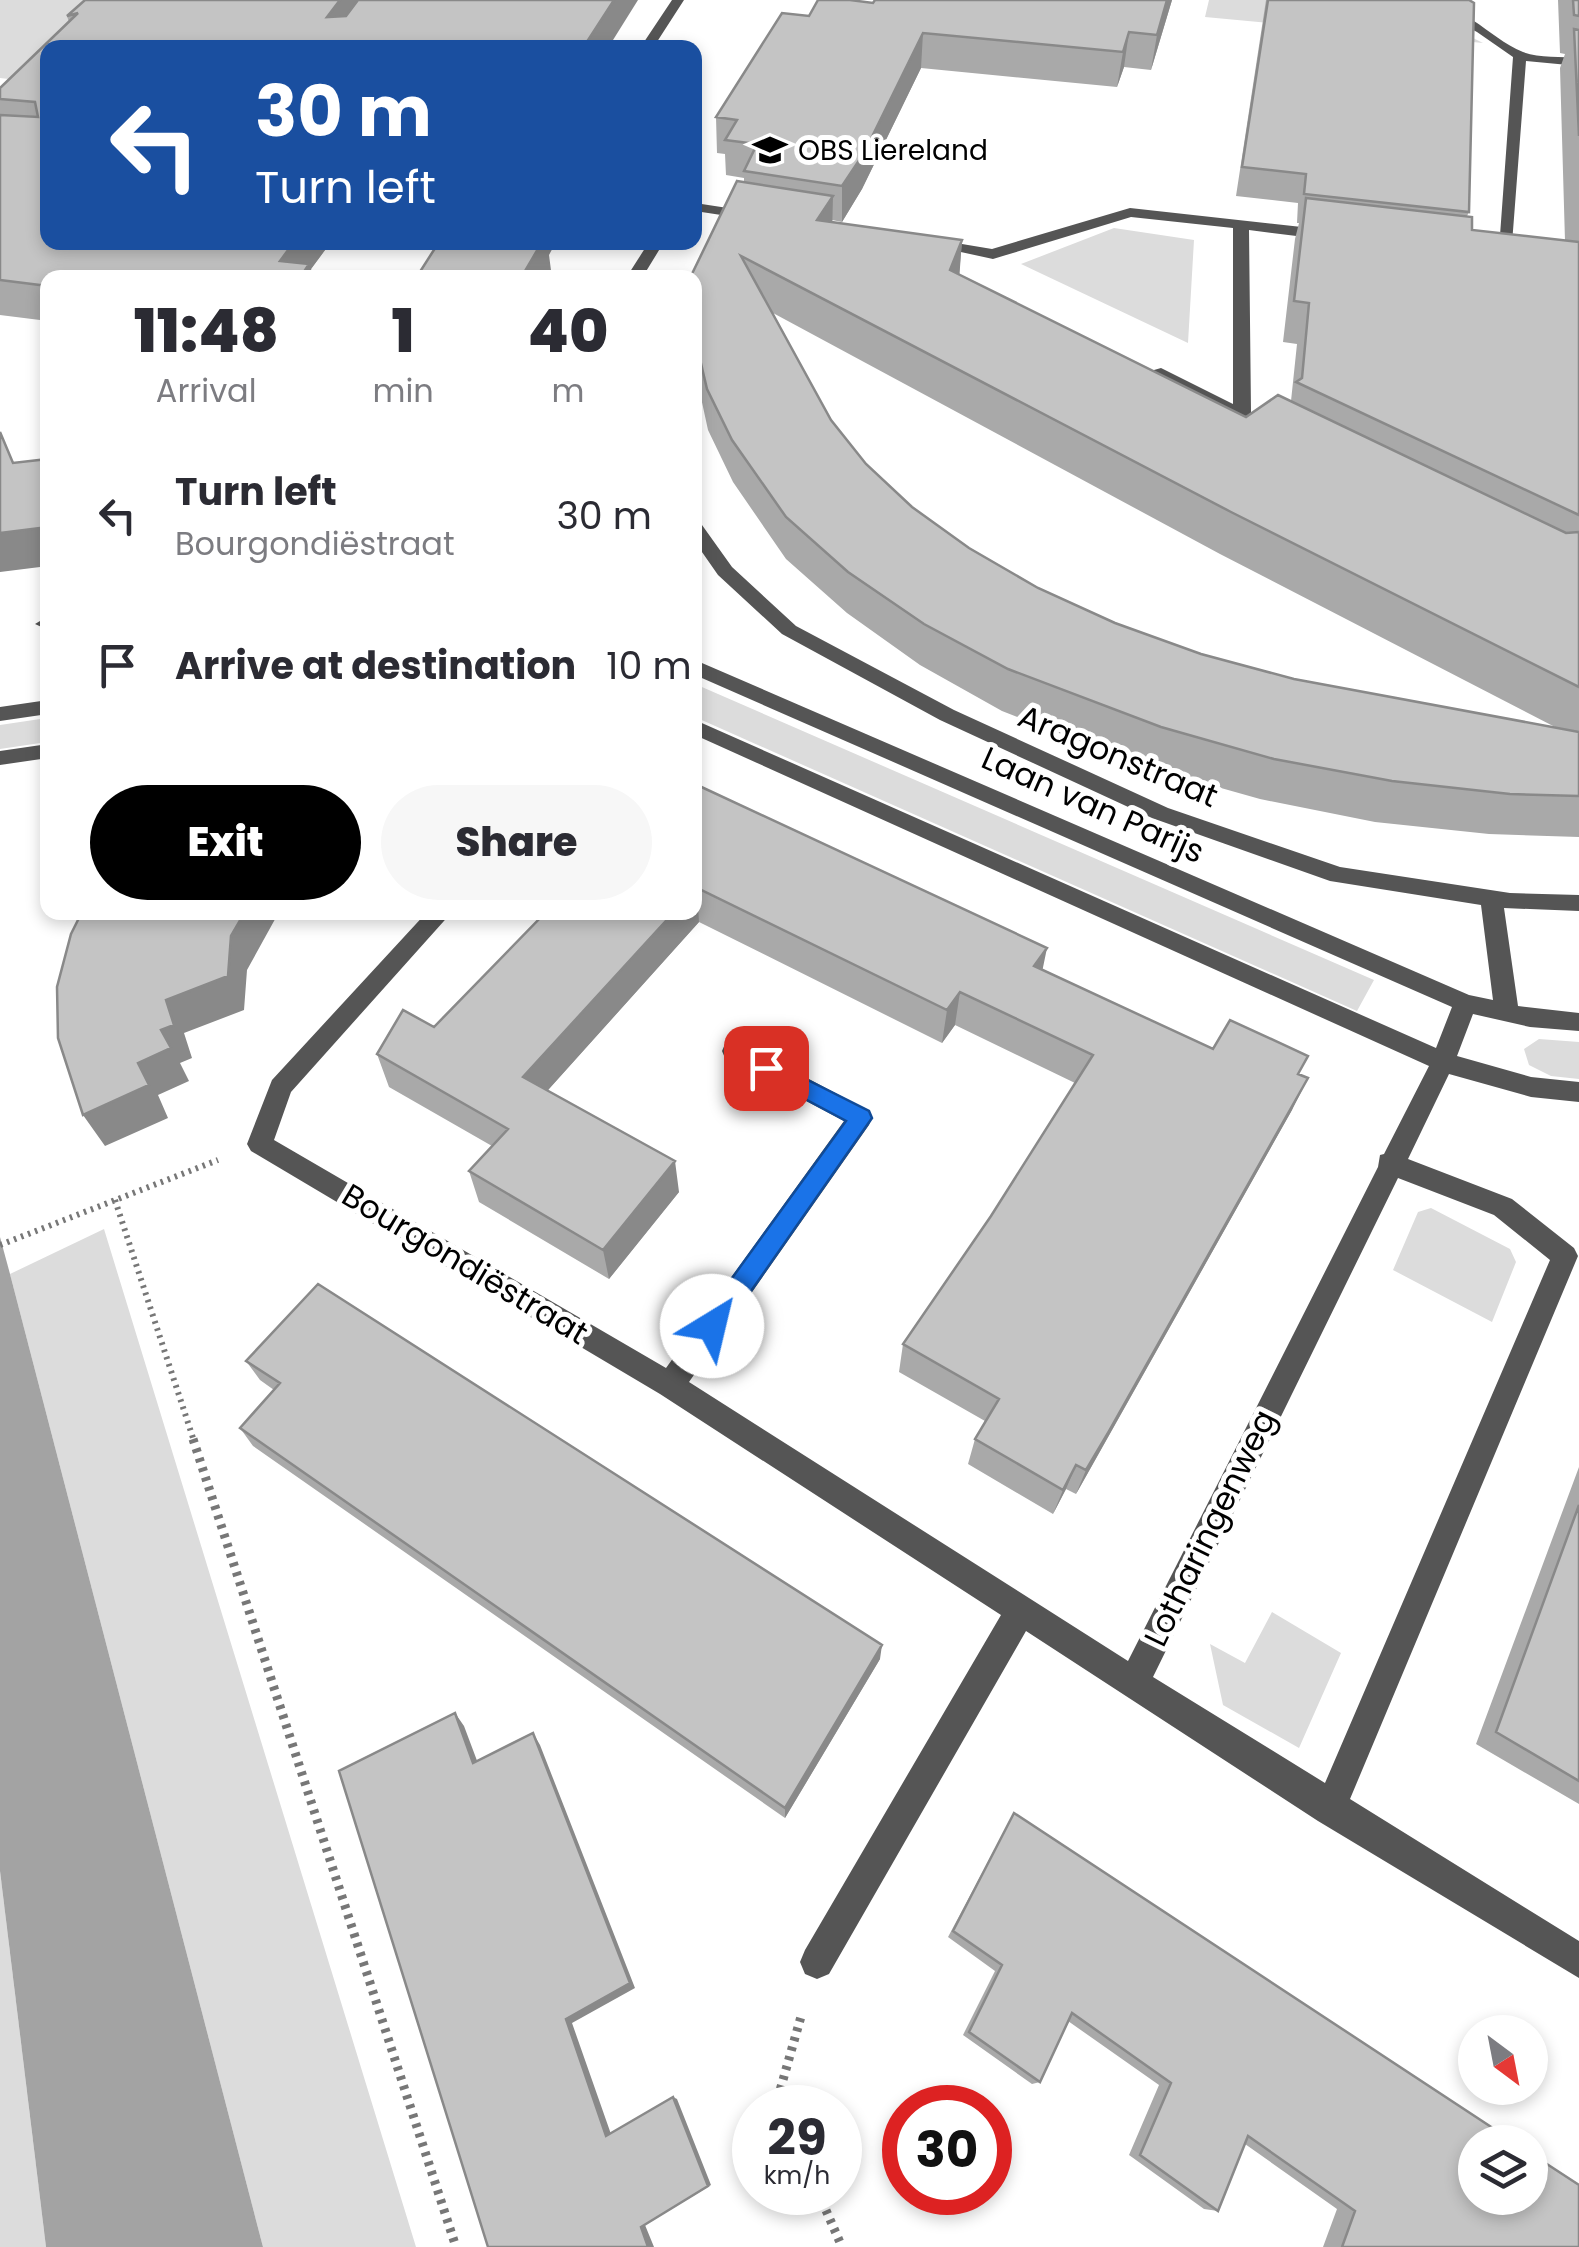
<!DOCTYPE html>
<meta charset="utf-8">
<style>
body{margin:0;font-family:Poppins,sans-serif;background:#f7f7f7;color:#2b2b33;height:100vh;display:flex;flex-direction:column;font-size:38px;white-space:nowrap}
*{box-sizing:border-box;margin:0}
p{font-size:32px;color:#7c7c81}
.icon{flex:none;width:55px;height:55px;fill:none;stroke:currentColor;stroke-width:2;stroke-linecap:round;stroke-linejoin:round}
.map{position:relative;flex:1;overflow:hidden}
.side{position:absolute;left:40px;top:270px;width:662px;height:650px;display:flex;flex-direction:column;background:#fff;border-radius:20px;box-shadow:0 5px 15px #0003}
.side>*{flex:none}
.top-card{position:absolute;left:40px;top:40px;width:662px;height:210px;border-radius:20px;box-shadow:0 5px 15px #0003;background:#1a4fa0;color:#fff;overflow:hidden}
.needle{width:65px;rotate:148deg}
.buttons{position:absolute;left:1458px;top:2015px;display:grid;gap:20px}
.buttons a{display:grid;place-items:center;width:90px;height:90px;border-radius:50%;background:#fff;box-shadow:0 5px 15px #0003;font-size:50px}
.speed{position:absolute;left:732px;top:2085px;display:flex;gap:20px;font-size:50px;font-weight:700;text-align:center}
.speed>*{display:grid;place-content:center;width:130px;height:130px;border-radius:50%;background:#fff;box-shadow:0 5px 15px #0003;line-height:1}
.speed small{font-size:25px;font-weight:400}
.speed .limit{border:15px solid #d22;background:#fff;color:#111}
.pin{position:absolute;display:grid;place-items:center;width:85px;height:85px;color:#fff;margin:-42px;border-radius:20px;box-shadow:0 5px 15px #0006}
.me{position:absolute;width:110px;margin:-55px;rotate:36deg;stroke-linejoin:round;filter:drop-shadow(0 0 8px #0008)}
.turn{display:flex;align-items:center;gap:35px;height:210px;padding:0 50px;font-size:45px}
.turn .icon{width:130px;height:130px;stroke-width:2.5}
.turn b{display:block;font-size:70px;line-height:85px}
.eta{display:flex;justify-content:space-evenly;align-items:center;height:170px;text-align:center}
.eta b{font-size:60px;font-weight:800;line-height:70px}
.primary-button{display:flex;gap:20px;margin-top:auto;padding:20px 50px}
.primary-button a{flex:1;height:115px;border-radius:60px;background:#000;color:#fff;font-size:40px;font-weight:800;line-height:115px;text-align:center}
.primary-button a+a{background:#f7f7f7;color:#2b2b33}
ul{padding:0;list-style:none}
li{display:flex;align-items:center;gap:30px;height:150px;padding:0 50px}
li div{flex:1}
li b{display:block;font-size:38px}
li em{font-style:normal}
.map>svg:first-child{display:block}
.green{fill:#dcdcdc}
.water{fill:#a3a3a3}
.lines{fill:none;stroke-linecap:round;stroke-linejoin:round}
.path-far1{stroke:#777;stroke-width:6;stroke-dasharray:2.5 5;stroke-linecap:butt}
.path{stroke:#777;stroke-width:9;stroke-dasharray:4 6;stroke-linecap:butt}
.minor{fill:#555;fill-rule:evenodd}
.wall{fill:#a9a9a9;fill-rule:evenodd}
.shaded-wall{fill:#898989}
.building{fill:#c4c4c4;stroke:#898989;stroke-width:2.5}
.route{fill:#1a73e8;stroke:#114b97;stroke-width:2.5}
.labels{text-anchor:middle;stroke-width:10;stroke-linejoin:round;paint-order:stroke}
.far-poi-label{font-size:28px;fill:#000;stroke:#fff;text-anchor:start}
.street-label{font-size:32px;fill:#000;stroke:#fff}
</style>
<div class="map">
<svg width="1579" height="2247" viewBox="0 0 1579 2247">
<rect width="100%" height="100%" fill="#fff"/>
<path class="green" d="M0 0H98L9 79 0 78Z
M1209 0H1397L1483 43 1205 17Z
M1114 228 1194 240 1188 343 1021 264Z
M695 684 1374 980 1357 1011 695 717Z
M47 718V742L0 749V725Z
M1539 1039 1579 1042V1079L1551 1076 1529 1065 1524 1049Z
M1431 1208 1510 1249 1516 1262 1492 1322 1393 1270 1418 1212Z
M104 1229 416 2247H263L10 1274Z
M1272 1612 1341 1653 1299 1748 1223 1705 1210 1644 1245 1663Z
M0 1871 46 2247H0Z"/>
<path class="water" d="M0 1237 10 1274 263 2247H46L0 1871Z"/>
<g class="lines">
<path class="path-far1" d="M115 1200 194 1441
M0 1245 218 1160"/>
<path class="path" d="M193 1439 456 2247
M780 2108 777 2101 802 2013
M818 2192 842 2247"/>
<path class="minor" d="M672 0H684L653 48H640Z
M1416 0C1462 0 1487 37 1523 52 1538 58 1562 56 1579 58V66L1526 61 1511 257 1493 258 1485 253 1499 249 1513 57 1477 32Z
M695 203 754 212 761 216 754 220 695 211Z
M1130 208 1329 230 1337 235 1329 240 1249 230 1251 412 1282 427V435H1270L1147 372 1161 368 1233 404V228L1131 217 993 259 924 244 932 239 992 249Z
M649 242H664L642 278H626Z
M695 523 702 525 732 567 796 626 954 710 1168 808 1340 867 1510 893 1579 895V911L1504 908 1518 1006 1579 1013V1031L1530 1027 1473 1014 1457 1056 1531 1077 1579 1082V1102L1531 1097 1449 1074 1408 1159 1512 1199 1574 1248 1578 1256 1350 1799 1579 1941V1978L1318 1821 1026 1631 829 1974 817 1979 805 1974 800 1962 805 1950 1001 1615 660 1394 251 1151 247 1144 272 1080 427 912H452L291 1092 274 1140 666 1368 844 1121 725 1058 722 1051 725 1044H743L869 1111 872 1118 869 1125 689 1382 1128 1661 1378 1167 1380 1155 1384 1154 1429 1066 695 735V720L1436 1048 1452 1007 695 675V660L1469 995 1493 1000 1481 905 1330 881 1152 818 940 720 782 634 718 575 695 542ZM1398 1178 1494 1215 1550 1260 1325 1783 1153 1677Z
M45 618H48V630L35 624Z
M48 700V714L0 721V707Z
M48 744V758L0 765V751Z"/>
</g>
<path class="wall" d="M638 0 48 48V242H331L311 269 313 278H48V321L0 315V88L69 22 67 16Z
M875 0H1172L1151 70 1124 67 1117 87 921 68 862 189 842 222 832 220V222L962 240 959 275 1246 417 1291 401 1297 344 1283 342 1295 239 1299 223H1297L1298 203 1236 196 1266 0H1470L1469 212 1467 216 1472 230 1565 241 1560 68 1565 54 1560 53 1558 0H1579V837L1489 834 1375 822 1260 799 1150 768 1002 711 920 665 847 613 786 559 733 482 708 430 695 370V278L744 182V178L726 175 725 154 717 153 716 117 809 16 873 3ZM773 313 1220 554 1555 727 1294 679 1201 654 1115 623 1038 588 969 548 912 507 866 464 831 420Z
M695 784 1042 969 1213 1049 1300 1074 1292 1110 1076 1494 1066 1489 1053 1514 968 1464 975 1439 985 1421 899 1372 903 1344 991 1216 1075 1083 955 1025 942 1043 699 922 548 1090 679 1192 609 1279 479 1202 469 1171 492 1146 389 1087 377 1054 434 1027Z
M246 1361 880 1659 785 1818 253 1446 240 1428 274 1390 260 1380Z
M1579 1467V1804L1476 1744Z
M1014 1813 1579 2247H1323L1337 2209 1245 2144 1218 2211 1204 2209 1129 2155 1159 2085 1068 2021 1040 2082 1032 2084 963 2035 995 1971 948 1937Z"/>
<path class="shaded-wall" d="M340 0H371L337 48 327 17Z
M614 0H638L608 48H583Z
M1167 0H1172L1151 70 1157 35Z
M1129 32 1124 67 1117 87 1123 52Z
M923 33 921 68 862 189 842 222V186Z
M833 196 832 237 817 220Z
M962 240 959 281 950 270Z
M294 242H331L311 269 313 278H284L280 261Z
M525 242H556L549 255 552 278H521Z
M48 527V566L0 572V533Z
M697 888 699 922 531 1109 523 1077 674 912H695V889Z
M245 912H279L247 970 244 1010 184 1033 192 1058 180 1063 189 1081 158 1095 168 1118 105 1146 83 1115 138 1063 161 1030 166 1000 231 936Z
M1047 948 1040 982 1034 966Z
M960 992 955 1025 942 1043 947 1010Z
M1308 1078 1292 1110 1076 1494 1086 1470Z
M675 1161 679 1192 609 1279 603 1250Z
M1076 1465 1066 1489 1053 1514 1063 1490Z
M882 1645 880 1659 785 1818V1808Z
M455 1713 464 1726 482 1774 473 1763Z
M533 1733 540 1745 635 1988 572 2023 612 2137 606 2136 566 2019Z
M673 2097 677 2099 711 2185 645 2225 654 2247H648L641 2227Z"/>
<path class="building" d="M85 0H340L327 17 346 16 358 0H614L583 48H48V242H172L171 245 192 244 193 242H294L280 261 309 264 300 278H48V286L0 280V115L38 117 35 102 0 99V88L78 13 67 16Z
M818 0H850L873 3 875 0H1167L1157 35 1129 32 1123 52 923 33 864 153 842 186 744 171 757 144 725 140 737 120 716 117 782 13 809 16Z
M1268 0H1469L1474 3 1469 212 1304 194 1306 174 1242 167Z
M1573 0H1579V16L1574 15Z
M1574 29 1579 30V136Z
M737 181 833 196 817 220 962 240 950 270 1246 417 1278 395 1566 533 1579 532V687L1231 512 741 256 831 420 866 464 912 507 969 548 1038 588 1115 623 1201 654 1294 679 1579 732V796L1510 794 1392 781 1274 759 1161 727 1008 669 924 624 848 572 786 517 732 440 707 389 695 338V278H690Z
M1306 198 1472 217V230L1579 242V515L1296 382 1302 378 1309 303 1294 301Z
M439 242H542L521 278H416Z
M0 432 13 463 48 459V527L0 533Z
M695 784 1047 948 1034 966 1213 1049 1230 1020 1308 1056 1298 1074 1308 1078 1109 1431 1086 1470 1076 1465 1063 1490 975 1439 999 1399 903 1344 991 1216 1093 1055 960 992 947 1010 697 888 695 889Z
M82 912H245L231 936 228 976 166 1000 174 1025 161 1030 171 1048 138 1063 149 1085 83 1115 58 1038 57 987 71 934Z
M546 912H674L523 1077 675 1161 603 1250 469 1171 508 1129 377 1054 403 1010 434 1027Z
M318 1284 882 1645 785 1808 240 1428 280 1383 246 1361Z
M1579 1505V1781L1496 1732Z
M455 1713 473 1763 533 1733 630 1983 566 2019 606 2136 673 2097 708 2186 641 2227 648 2247H488L339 1771Z
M1014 1813 1514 2142H1475V2198H1530V2153L1579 2185V2247H1342L1355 2211 1248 2136 1218 2211 1140 2155 1171 2083 1072 2013 1040 2082 969 2032 1002 1965 953 1931Z"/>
<path class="route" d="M766 1059 869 1111 872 1118 721 1334 712 1337 700 1326 703 1318 846 1121 758 1074V1061Z"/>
<defs>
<g id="school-bare" transform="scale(2.7)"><path d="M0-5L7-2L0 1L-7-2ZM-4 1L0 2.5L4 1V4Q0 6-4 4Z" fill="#000" stroke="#fff" stroke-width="2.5" paint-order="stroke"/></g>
</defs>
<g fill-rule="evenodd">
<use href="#school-bare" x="770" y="150"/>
</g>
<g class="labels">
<g class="far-poi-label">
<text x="798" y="160">OBS Liereland</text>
</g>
<g class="street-label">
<text transform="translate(1118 756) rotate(23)" y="11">Aragonstraat</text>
<text transform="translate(1093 805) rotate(24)" y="11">Laan van Parijs</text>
<text transform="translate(465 1264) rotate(31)" y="11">Bourgondiëstraat</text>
<text transform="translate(1210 1528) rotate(-64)" y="11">Lotharingenweg</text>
</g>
</g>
</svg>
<div class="buttons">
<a><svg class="needle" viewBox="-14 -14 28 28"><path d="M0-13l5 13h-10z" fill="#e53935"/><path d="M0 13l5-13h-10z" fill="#7c7c81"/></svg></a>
<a><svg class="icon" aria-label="layers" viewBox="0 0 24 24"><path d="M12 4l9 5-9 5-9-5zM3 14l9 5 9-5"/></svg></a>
</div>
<div class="speed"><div>29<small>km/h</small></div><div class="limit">30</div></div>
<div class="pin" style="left:766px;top:1068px;background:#d93025"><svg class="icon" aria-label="arrive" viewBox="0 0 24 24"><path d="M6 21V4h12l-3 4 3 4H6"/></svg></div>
<svg class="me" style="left:712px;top:1326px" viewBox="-20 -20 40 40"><circle r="19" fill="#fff"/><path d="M0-13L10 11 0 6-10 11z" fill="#1a73e8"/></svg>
<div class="top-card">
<div class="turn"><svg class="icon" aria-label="left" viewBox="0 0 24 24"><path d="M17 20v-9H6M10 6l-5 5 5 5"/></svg><div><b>30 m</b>Turn left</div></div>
</div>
<section class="side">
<div class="eta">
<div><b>11:48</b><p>Arrival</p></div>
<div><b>1</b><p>min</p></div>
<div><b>40</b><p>m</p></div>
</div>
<ul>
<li><svg class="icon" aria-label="left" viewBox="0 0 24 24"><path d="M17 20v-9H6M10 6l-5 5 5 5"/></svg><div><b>Turn left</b><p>Bourgondiëstraat</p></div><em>30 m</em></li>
<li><svg class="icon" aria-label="arrive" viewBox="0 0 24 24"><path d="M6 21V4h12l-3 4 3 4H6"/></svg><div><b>Arrive at destination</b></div><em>10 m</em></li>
</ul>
<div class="primary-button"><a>Exit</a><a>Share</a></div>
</section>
</div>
